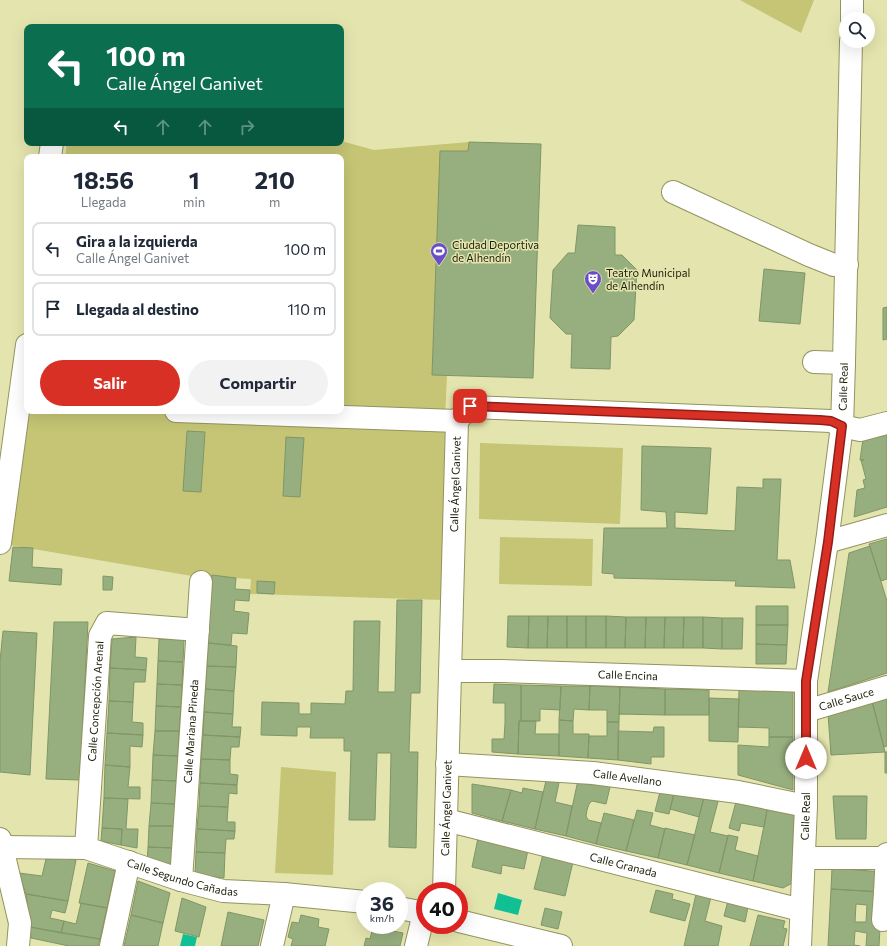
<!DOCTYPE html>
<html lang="es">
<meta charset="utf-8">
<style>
body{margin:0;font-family:Commissioner,sans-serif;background:#f2f2f3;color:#1f2937;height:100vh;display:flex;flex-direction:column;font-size:15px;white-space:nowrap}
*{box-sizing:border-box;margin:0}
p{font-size:13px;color:#747a83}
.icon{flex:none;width:22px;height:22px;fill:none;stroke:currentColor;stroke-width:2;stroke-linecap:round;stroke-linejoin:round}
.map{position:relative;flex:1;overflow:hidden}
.drawer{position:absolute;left:24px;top:154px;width:320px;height:260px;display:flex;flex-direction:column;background:#fff;border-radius:8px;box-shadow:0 4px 16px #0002}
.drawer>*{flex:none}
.guide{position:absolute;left:24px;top:24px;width:320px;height:122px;border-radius:8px;box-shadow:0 4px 16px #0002;background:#0b6e4f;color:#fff;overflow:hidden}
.buttons{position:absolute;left:839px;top:12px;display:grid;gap:8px}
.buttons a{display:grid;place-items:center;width:36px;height:36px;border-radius:50%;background:#fff;box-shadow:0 4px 16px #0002;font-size:20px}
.speed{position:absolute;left:356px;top:882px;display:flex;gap:8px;font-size:20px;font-weight:700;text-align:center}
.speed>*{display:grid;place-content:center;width:52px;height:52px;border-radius:50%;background:#fff;box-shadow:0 4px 16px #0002;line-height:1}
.speed small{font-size:10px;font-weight:400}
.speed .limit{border:6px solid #d22;background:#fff;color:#111}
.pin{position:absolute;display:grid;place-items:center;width:34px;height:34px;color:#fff;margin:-17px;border-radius:8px;box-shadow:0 2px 6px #0006}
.me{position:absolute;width:44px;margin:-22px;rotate:0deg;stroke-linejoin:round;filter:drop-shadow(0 0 3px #0008)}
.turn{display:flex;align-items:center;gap:14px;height:84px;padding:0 16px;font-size:18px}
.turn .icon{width:52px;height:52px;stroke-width:2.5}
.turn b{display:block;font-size:28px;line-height:34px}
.lanes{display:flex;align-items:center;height:38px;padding:0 16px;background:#0003;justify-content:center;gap:20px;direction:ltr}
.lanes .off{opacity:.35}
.eta{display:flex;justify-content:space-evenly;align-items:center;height:68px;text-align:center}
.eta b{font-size:24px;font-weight:700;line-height:28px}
.action{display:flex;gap:8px;margin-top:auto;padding:8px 16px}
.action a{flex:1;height:46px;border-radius:24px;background:#d93025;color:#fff;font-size:16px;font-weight:700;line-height:46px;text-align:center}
.action a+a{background:#f2f2f3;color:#1f2937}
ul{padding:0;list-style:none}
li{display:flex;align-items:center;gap:12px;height:54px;margin:0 8px 6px;padding:0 8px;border:2px solid #e0e1e3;border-radius:8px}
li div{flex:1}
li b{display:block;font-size:15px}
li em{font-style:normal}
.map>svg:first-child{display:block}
.green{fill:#c5c575}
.water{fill:#11bf94}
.building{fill:#97ae7e;stroke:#809667;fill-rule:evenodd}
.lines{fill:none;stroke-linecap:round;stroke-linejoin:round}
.minor-casing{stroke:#92935f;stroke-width:24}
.minor{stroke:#fff;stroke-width:22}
.route-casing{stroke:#8d1f18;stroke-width:10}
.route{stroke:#d93025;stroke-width:7}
.labels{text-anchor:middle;stroke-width:3;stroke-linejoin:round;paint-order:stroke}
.poi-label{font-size:11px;fill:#1c1c07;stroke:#e4e5ae;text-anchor:start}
.street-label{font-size:11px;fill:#1c1c07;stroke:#e4e5ae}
</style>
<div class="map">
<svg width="887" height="946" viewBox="0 0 887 946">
<rect width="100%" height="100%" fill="#e4e5ae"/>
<path class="green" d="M740 0H814L801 33Z
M341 141 374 150 469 142 541 144 533 378 447 375 445 421 443 600 250 594 251 579 192 576 10 545 29 411H341V157H65L67 143H341Z
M480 443 623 448 620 524 479 519Z
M500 537 593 539 592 586 499 584Z
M281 767 336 772 333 875 275 873Z"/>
<path class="water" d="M498 893 522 900 518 915 494 909Z
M183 934 197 937 195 946H180Z"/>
<path class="building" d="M469 142 541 144 533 378 432 375 440 151H468Z
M578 225 615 227V255H622L637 270 634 320 618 336 611 337 610 369 571 368 572 334H566L550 318 553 270 568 253H575Z
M764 269 805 273 800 324 759 321Z
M887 307V339L883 340V308Z
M187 431 205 432 201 492 183 491Z
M887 433V507L854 517 857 490 865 488 863 480 866 479 861 460H864H860L863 439Z
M286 437 304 438 300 497 283 496Z
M642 446 711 448 707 514 675 512V528L735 531 737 487 763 488V479H781L777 560H790L795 588 735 586 736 581 614 578V574L602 573 604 528H667L666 512 641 510Z
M887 539V579L881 581 869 544Z
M870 546 887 601V673L828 692 849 553Z
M13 547 33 548 32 567 62 569 61 585 9 581Z
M212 575 236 578 235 589 250 590 249 601 235 600 234 611 249 613 247 634 232 633 231 645 208 643Z
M103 576 113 577 112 590H103Z
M257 581 275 582 274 594 257 593Z
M397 600H422L420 693H411L409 752H418L416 848 389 847 391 753H377L375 820H349L351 751H344V738H310L311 727H297V736L261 735 262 702 299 703V714H311V703L345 704 346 691H353L354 621H380L378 692H395Z
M756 606H788V625H756Z
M508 616H529L528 648 507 647Z
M529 616H548L547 648H528Z
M548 616H567V648H547Z
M567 616H586V648H567Z
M586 616H606V648H586Z
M606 616 626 617 625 648H606Z
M626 617H646L645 648H625Z
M646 617H665L664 648H645Z
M665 617H684L683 648H664Z
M684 617H703V648H683Z
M703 617 722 618V649L703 648Z
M722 618H743L742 649H722Z
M54 622H88L80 780 46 779Z
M756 625H788L787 645 756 644Z
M3 631 37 633 30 775 0 772V661Z
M136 637 135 657 147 658 146 670 110 668 112 639Z
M159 639 184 640 183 662 158 661Z
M208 643 237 646 236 667 207 666Z
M756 644 787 645 786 664H756Z
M158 661 183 662 182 685 157 684Z
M207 666 236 667 234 691 205 689Z
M110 668 146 670 145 682H134L133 702 109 701Z
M157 684 182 685 181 707 156 706Z
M494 684 521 685V721H519L518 754 492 752V739H504L505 723V703H493Z
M521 685 561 686 560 710 540 709V721H521Z
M561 686H590L589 710 574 709 573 721 559 720Z
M590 686 620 687 619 722H607V710H589Z
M620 687 665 689V715L619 714Z
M205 689 234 691 233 714 204 712Z
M665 689 709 690V715H665Z
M739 690 793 691V737H769V728L738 727Z
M887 697V746L884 747 872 701Z
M709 698 739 699 738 742 709 741Z
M109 701 133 702 132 722 143 723V735L107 733Z
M872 701 885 752 831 755 828 714Z
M156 706 181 707 179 731H155Z
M204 712 233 714 232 727H241L240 737 203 735Z
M559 720 573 721V734H589L588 758 559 756Z
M519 721H536L535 734H559V756L518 754Z
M607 722H619L618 760 588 758 589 736H607Z
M654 727H664V757H651V764L618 760V731L653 732Z
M155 731H179L178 756 153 755Z
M107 733 143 735 142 747 130 746V767L105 765Z
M203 735 240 737 239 747H231L230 760 201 759Z
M769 737H793V790L738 775V745L769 747Z
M885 752H887V773H885Z
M153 755 178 756 177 781 152 780Z
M201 759 230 760V774L238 775 237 785 200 783Z
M105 765 130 767 128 787H140V799L104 798Z
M547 776 560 778 555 802 572 806 566 836 535 829Z
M152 780 177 781 175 804 151 803Z
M578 780 611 783 606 804 592 801 589 804 587 810 586 816 588 820 601 823 596 844 566 836Z
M200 783 237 785V794L229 793 228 807 199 806Z
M472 784 511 790 502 821 472 813Z
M523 788 543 792 535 829 502 821 511 790 522 793Z
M661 788 675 790 669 814 655 811Z
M675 790 705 793 699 817 670 809Z
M705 793 720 794 710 832 728 836 719 873 687 865Z
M833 796H867L866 839H836Z
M104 798 128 799 126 829H138L137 848 121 845 122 829 102 828Z
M737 798 768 805 764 827 741 823 739 831 729 828Z
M151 803 175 804 174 826H149Z
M768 805 798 811 796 881 783 888 753 881Z
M199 806 228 807 227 822H235V831L197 829Z
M637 810 653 813 650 825 665 829 658 858 626 851Z
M604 813 634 820 626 851 596 844Z
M149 826H174L173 848 148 847Z
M102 828 122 829 121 845 101 841Z
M665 828 695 835 687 865 658 858Z
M197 829 235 831 234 839H226L225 853 196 852Z
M728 835 738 837 735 850 758 856 753 881 719 873Z
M478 838 528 850 524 869 502 865 501 874 472 867Z
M148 847 173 848V873L147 864Z
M196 852 225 853 224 878 195 875Z
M543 854 573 862 565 896 534 889Z
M64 858 76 860 68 901 26 894 19 873 42 876 46 859Z
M88 863 115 871 107 908 79 903Z
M832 868 883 872 882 892 831 889Z
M138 881 170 893 163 923 131 915Z
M831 889 882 892 879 946H866L867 933 855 931 854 945 860 946H828ZM856 904 867 905 866 922H855Z
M656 890 673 894 672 899 690 904 685 921 650 912Z
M697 890 711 897 705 921 722 926 718 946H684Z
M26 894 68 901 65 913 52 910 50 918 64 921 61 933 30 927Z
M729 897 749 902 745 922 724 916Z
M182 898 206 907 199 937 175 931Z
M81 903 107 908 100 939 61 933 64 921 76 924Z
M545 908 562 912 558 929 541 925Z
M228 912 264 920 258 946H221Z
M131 915 163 923 158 946H124Z
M301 915 319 919 318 927 329 929 325 946H291L293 939 288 937 292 922 299 923Z
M758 915 785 921 783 928 787 929 783 946H750Z
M30 927 100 939 98 946H69L31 938Z
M373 927 403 933 400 946H364L366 938 370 939Z"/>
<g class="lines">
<g class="minor-casing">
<g id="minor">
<path d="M852 19V0"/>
<path d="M50 157 52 143"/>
<path d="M673 192 809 255 834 265H847"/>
<path d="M814 362 844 363"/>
<path d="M176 411 457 421"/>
<path d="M827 542 887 525"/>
<path d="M0 543 27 345"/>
<path id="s1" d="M450 671H500L806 681"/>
<path id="s2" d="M806 711 887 687"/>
<path id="s3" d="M447 764 593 773 738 792 806 806"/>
<path id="s4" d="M446 820 801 910"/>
<path d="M0 839 20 923 18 946"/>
<path id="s5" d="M2 847 86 848 181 880 223 891 284 894 365 902"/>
<path id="s6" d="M86 848 100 636 107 623 198 630"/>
<path d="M887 854 885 893H887"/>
<path d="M804 858H887"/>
<path id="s7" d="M181 880 201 582"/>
<path id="s8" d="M444 891 457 421 469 407 831 421 842 426 860 430 887 423"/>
<path d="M399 908 425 913"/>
<path d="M883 920 885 893"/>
<path d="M459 921 561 946"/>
<path d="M111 946 129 862"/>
<path d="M272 946 284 894"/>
<path d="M416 946 424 913"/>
<path id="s9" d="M800 946 806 806V681L827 542 842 426 844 363 851 41"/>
</g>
</g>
<use href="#minor" class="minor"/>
</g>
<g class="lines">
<g class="route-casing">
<path id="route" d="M470 406 820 420 831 421 842 426 828 542 806 681V758"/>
</g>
<use href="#route" class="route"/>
</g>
<defs>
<g id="stadium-pin" transform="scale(0.9)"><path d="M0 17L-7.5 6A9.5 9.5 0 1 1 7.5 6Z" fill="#6a4ec8" stroke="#e4e5ae"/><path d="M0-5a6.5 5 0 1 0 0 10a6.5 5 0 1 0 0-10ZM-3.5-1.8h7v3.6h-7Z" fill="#fff"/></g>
<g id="theatre-pin" transform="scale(0.9)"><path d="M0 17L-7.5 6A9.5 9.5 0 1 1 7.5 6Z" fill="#6a4ec8" stroke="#e4e5ae"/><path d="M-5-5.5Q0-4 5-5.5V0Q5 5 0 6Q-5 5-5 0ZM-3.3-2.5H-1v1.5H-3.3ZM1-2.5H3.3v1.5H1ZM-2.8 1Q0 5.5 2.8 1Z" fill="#fff"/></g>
</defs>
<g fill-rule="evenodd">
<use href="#stadium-pin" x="439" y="251"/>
<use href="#theatre-pin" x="593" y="279"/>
</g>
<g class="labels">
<g class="poi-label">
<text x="452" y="249">Ciudad Deportiva<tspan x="452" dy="13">de Alhendín</tspan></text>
<text x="606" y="277">Teatro Municipal<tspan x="606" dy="13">de Alhendín</tspan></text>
</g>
<g class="street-label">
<text dy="4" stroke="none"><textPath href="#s9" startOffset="562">Calle Real</textPath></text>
<text dy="4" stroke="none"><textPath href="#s8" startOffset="407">Calle Ángel Ganivet</textPath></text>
<text dy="4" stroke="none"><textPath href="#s1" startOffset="178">Calle Encina</textPath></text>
<text dy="4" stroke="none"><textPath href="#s2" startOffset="42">Calle Sauce</textPath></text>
<text dy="4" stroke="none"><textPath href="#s6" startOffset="147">Calle Concepción Arenal</textPath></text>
<text dy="4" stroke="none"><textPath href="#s7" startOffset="149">Calle Mariana Pineda</textPath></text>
<text dy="4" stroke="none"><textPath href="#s3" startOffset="181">Calle Avellano</textPath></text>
<text dy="4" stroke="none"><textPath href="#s8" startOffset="83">Calle Ángel Ganivet</textPath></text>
<text dy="4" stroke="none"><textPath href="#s9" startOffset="130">Calle Real</textPath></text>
<text dy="4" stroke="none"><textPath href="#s4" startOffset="183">Calle Granada</textPath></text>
<text dy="4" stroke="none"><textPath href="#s5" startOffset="185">Calle Segundo Cañadas</textPath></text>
</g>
</g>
</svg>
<div class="buttons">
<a><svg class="icon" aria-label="search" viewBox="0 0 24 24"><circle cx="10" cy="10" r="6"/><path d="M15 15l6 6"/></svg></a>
</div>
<div class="speed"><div>36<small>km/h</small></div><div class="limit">40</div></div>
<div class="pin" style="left:470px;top:406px;background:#d93025"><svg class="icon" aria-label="arrive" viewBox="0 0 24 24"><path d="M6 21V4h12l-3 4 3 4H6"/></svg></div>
<svg class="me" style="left:806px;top:758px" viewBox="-20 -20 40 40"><circle r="19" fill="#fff"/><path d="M0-13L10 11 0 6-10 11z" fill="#d93025"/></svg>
<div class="guide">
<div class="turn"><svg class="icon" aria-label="left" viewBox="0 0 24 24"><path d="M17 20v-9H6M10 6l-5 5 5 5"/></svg><div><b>100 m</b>Calle Ángel Ganivet</div></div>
<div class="lanes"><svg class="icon" aria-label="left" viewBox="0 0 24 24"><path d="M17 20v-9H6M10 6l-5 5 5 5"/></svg><svg class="icon off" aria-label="ahead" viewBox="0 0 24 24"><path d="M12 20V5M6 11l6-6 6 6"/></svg><svg class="icon off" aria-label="ahead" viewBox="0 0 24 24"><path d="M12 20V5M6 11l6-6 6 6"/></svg><svg class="icon off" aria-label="right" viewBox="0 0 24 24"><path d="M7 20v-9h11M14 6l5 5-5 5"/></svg></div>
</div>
<section class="drawer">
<div class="eta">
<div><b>18:56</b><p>Llegada</p></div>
<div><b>1</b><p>min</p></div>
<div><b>210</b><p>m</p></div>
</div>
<ul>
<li><svg class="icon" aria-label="left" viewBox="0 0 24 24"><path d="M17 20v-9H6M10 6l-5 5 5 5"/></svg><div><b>Gira a la izquierda</b><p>Calle Ángel Ganivet</p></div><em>100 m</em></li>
<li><svg class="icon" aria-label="arrive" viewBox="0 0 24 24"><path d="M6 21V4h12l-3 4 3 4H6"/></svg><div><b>Llegada al destino</b></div><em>110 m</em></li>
</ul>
<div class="action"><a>Salir</a><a>Compartir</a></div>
</section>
</div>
